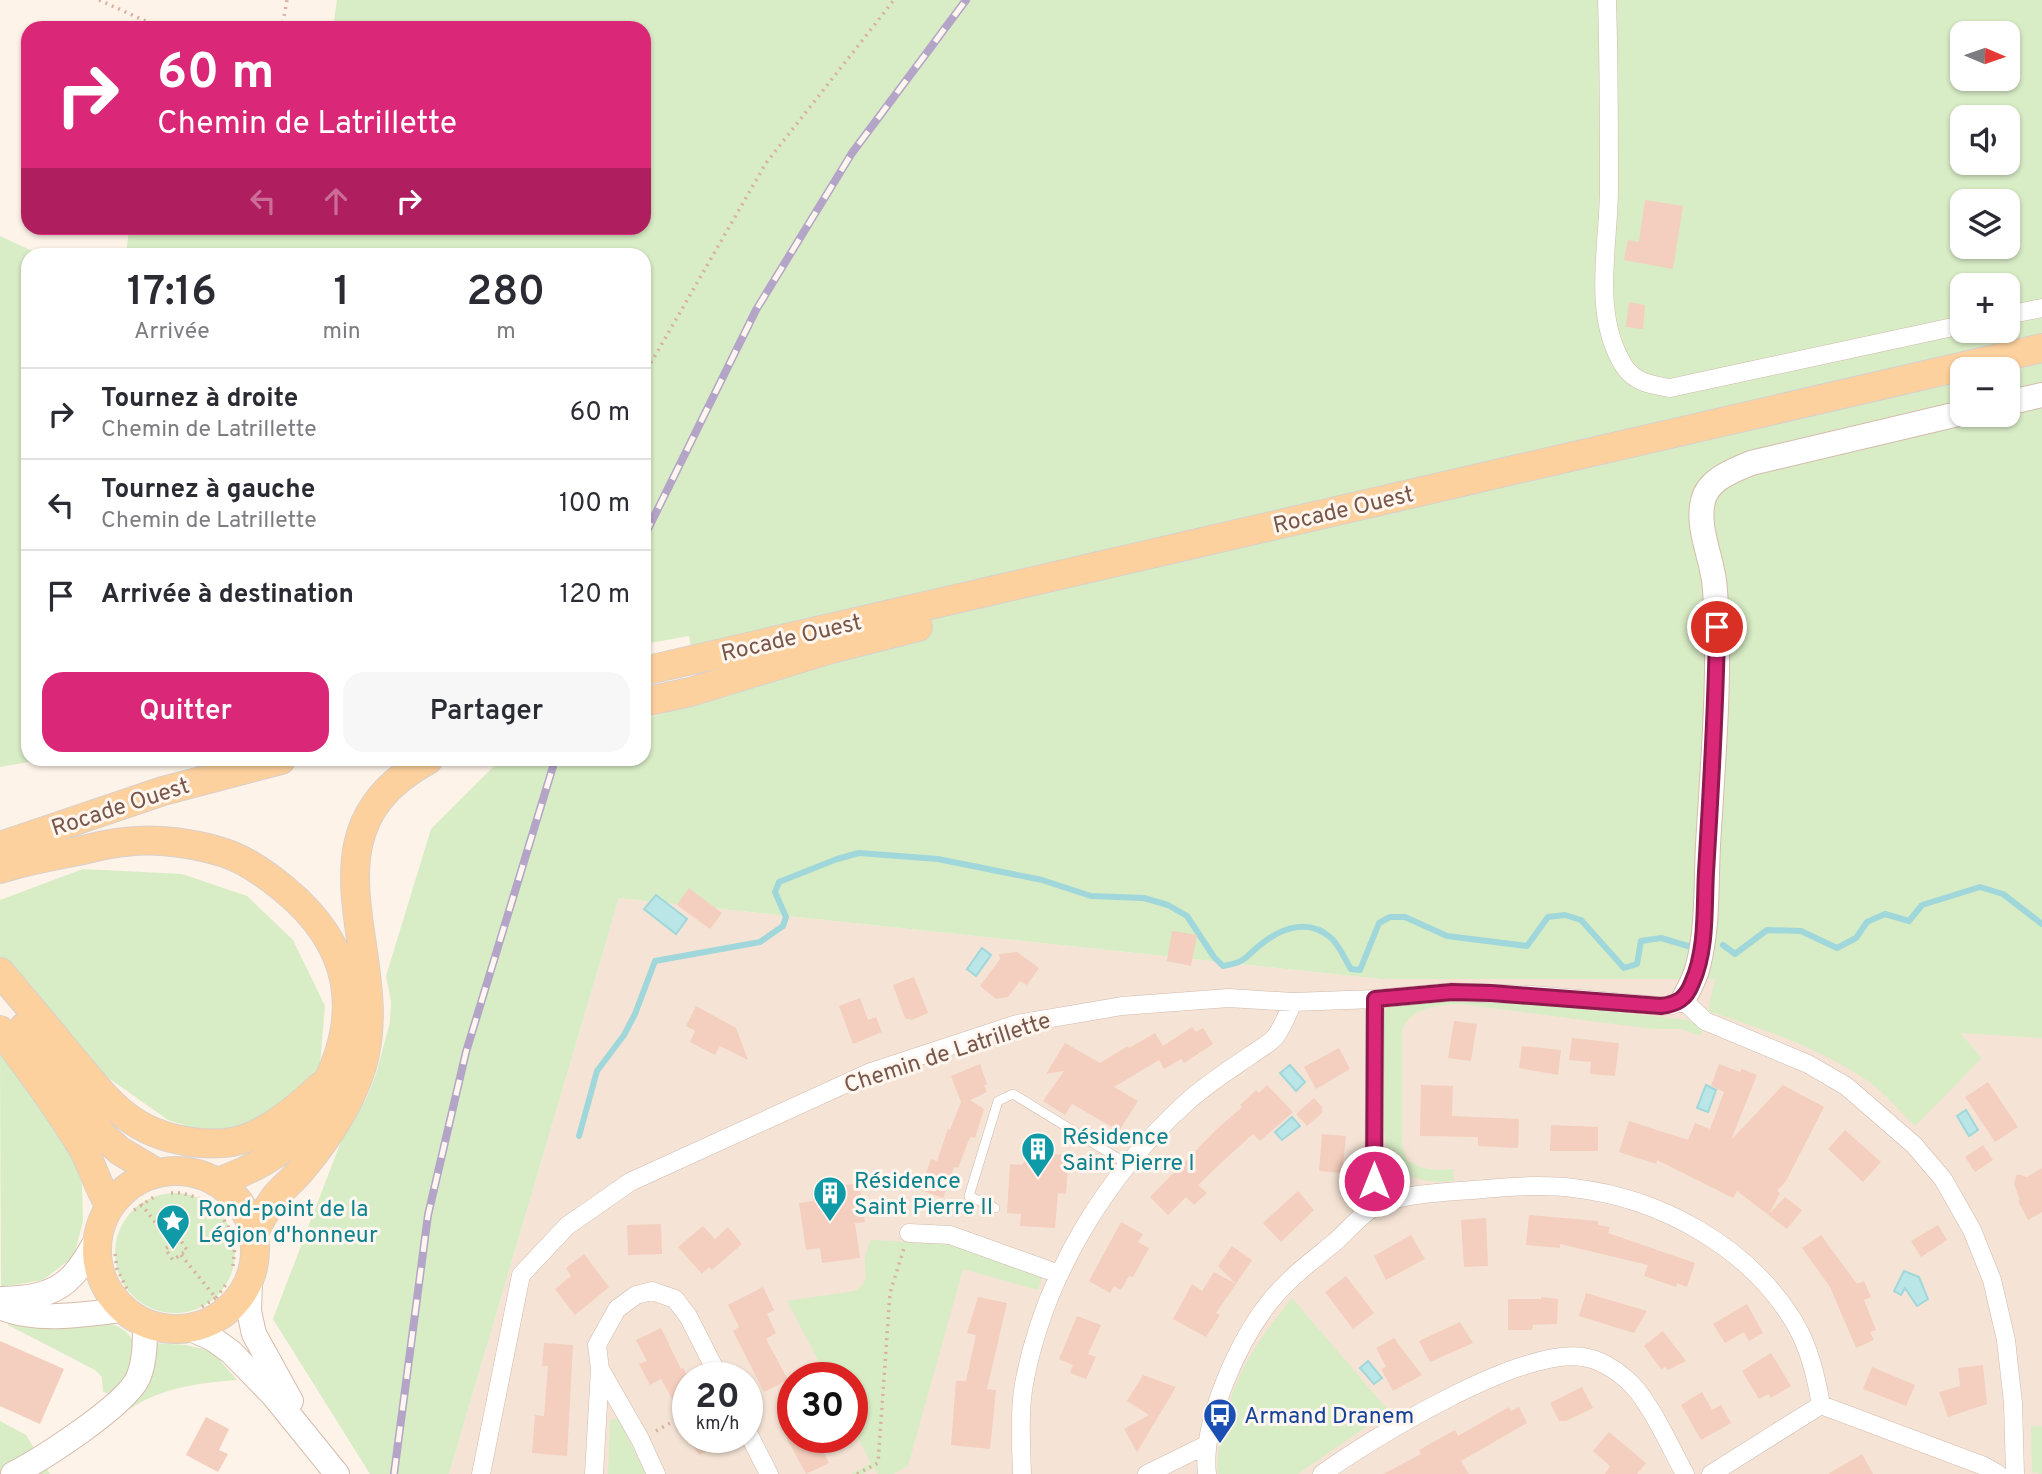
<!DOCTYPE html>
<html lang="fr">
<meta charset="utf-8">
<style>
body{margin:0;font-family:Overpass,sans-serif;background:#f7f7f7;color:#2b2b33;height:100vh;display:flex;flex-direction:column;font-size:26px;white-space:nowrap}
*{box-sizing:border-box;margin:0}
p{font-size:23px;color:#7c7c81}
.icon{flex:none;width:38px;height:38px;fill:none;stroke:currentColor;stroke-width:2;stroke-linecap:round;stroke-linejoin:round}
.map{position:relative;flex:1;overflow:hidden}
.side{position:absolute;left:21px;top:248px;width:630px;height:518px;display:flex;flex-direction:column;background:#fff;border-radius:21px;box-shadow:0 2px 5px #0004}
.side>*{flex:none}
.top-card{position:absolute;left:21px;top:21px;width:630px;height:214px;border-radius:21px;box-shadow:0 2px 5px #0004;background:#db2777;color:#fff;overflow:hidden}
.needle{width:46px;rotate:92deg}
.fabs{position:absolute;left:1950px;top:21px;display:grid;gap:14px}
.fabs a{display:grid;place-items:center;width:70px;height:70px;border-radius:14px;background:#fff;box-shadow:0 2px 5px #0004;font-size:35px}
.speed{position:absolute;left:672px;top:1362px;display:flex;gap:14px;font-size:35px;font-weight:700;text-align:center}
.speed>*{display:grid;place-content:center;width:91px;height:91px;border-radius:50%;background:#fff;box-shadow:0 2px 5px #0004;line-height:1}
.speed small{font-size:18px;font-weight:400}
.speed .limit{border:10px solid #d22;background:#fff;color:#111}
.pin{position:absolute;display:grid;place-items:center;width:60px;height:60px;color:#fff;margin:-30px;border:4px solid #fff;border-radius:50%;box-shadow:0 2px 7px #0007}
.me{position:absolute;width:77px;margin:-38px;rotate:0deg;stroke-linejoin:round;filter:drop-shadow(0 0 5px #0008)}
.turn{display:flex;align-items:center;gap:24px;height:147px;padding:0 21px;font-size:32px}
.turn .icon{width:91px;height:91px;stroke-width:2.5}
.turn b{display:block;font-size:49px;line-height:60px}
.lanes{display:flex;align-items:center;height:66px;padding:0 21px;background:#0003;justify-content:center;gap:35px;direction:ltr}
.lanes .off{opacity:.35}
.eta{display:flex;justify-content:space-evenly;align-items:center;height:119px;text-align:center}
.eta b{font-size:42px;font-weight:600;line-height:49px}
.button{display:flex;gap:14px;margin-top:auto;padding:14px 21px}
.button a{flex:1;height:80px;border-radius:21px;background:#db2777;color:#fff;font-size:28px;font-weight:600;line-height:80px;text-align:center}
.button a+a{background:#f7f7f7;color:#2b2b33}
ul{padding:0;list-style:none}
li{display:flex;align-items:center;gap:21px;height:91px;padding:0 21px;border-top:2px solid #e1e1e2}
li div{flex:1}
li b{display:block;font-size:26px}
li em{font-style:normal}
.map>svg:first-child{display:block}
.residential{fill:#f5e4d5;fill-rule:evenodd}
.green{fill:#d8ecc5;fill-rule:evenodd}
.water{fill:#bbe6e8;stroke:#a0d7da;stroke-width:2}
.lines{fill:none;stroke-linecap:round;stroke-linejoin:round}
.stream{stroke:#a0d7da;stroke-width:6}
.building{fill:#f4cebe}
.lane-casing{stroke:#d0b9ac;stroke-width:10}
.street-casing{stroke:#d0b9ac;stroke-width:19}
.secondary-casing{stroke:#d6bbac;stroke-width:26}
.primary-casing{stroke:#d9d0cc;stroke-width:30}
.path{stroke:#d9b1a0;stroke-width:3.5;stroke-dasharray:2 5;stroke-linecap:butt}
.lane{stroke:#fff;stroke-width:9}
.street{stroke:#fff;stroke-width:18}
.secondary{stroke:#fff;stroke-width:24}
.primary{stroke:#fdd19e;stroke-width:28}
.rail-casing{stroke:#b4a4c8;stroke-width:8}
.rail{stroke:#fff7ef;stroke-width:5;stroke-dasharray:16;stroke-linecap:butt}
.route-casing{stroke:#8e194d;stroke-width:18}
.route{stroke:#db2777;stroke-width:12}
.labels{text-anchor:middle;stroke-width:6;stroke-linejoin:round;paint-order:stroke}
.street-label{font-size:23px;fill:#79564a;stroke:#fff7ef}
.culture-label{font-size:23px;fill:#0d838f;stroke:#fff7ef;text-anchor:start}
.transit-label{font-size:23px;fill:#164399;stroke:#fff7ef;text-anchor:start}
</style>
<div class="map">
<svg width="2042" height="1474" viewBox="0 0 2042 1474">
<rect width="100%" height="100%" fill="#fdf3e8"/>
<path class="residential" d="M619 898 1381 979H1716L2042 1012V1474H449ZM688 1377H747V1437H688ZM793 1377H852V1437H793Z"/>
<path class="green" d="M337 0H2042V1038L1960 1033 1982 1058 1915 1126C1900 1112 1885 1093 1868 1081 1819 1048 1764 1029 1708 1011L1715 979H1381L619 898 449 1474H370L273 1319 340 1144 367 1097 376 1074 390 1022 391 1001 386 976 431 829 500 760H644V719L701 702 689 636 644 644V256H126L129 228H644V28H333ZM1962 33H2007V79H1962ZM1962 117H2007V163H1962ZM1962 201H2007V247H1962ZM1962 285H2007V331H1962ZM1962 369H2007V415H1962Z
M0 236 41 255 28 256V760H40L0 767Z
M83 869 182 874 247 896 293 940 325 1006 319 1076 281 1126 212 1134 168 1120 86 1062 0 964V900Z
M1435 997 1552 1005 1688 1020 1702 1028 1701 1036 1681 1029H1653L1460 1004C1438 1005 1412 1007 1402 1030V1144L1407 1160C1423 1170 1434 1171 1453 1169L1454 1181C1433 1183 1403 1181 1391 1160 1378 1135 1383 1046 1383 1014L1389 1005Z
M0 1053 66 1136 82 1184 83 1221 74 1256 43 1280 1 1287Z
M115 1253a60 60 0 1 1 120 0a60 60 0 1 1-120 0Z
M871 1240 950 1244 1042 1278 1038 1290 963 1269 908 1466 893 1474H878L874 1468 863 1474H851L871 1463 852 1426V1377H827L787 1301 854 1291C871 1283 864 1273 865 1257 866 1251 869 1246 871 1240Z
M1292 1298 1389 1411 1298 1474H1218C1216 1459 1219 1446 1222 1431 1235 1371 1255 1345 1292 1298Z
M9 1316C36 1318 97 1315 119 1327 130 1333 134 1342 139 1353L114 1395 103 1392 102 1377 95 1370 8 1325Z
M154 1343 186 1345 212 1351 237 1380C200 1383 162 1387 130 1409Z
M618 1418 645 1473V1474H608L610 1420Z
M0 1421 26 1435 50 1474H0Z
M2031 1426H2042V1474L2032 1472Z"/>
<path class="water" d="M656 895 687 919 676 934 644 909Z
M982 948 991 955 976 976 967 969Z
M1290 1065 1305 1082 1296 1091 1280 1073Z
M1706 1085 1716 1090 1708 1112 1697 1108Z
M1966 1110 1978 1130 1969 1136 1957 1116Z
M1292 1117 1300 1126 1282 1140 1275 1132Z
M1904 1271 1919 1277 1928 1299 1917 1306 1905 1288 1901 1295 1894 1291Z
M1368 1361 1382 1378 1374 1384 1360 1368Z"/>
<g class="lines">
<path class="stream" d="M1723 945 1735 954 1767 930 1801 931 1837 948 1856 938 1867 922 1885 914 1909 921 1922 905 1980 887 2003 894 2042 924
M579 1136 597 1071 624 1035 635 1014 655 961 760 942 783 926 786 917 775 892 779 882 837 859 859 853 938 859 1042 880 1091 896 1144 898 1168 905 1187 916 1214 957 1223 966C1248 962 1245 956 1264 942 1284 927 1309 919 1330 937 1339 944 1345 960 1351 969L1360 970 1379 923 1390 917H1405L1447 936 1527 946 1548 917 1565 915 1581 920 1624 968 1637 964 1641 941 1661 938 1688 946 1694 944"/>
</g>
<path class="building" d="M1645 200 1683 206 1673 269 1624 260 1628 240 1639 242Z
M1629 302 1645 305 1643 329 1626 327Z
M689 888 722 913 710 929 677 905Z
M1172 931 1197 935 1191 966 1167 961Z
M1017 952 1039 968 1027 985 1020 981 1008 997 996 999 980 986 1000 959 999 954Z
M914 977 928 1013 912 1020 905 1018 893 985Z
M860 998 868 1020 876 1017 882 1032 853 1044 839 1006Z
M696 1006 736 1028 748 1060 720 1046 715 1055 690 1042 695 1031 686 1026Z
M1454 1021 1477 1024 1471 1061 1448 1058Z
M1192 1027 1196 1032 1203 1028 1213 1044 1184 1063 1181 1059 1164 1069 1159 1060 1114 1087 1138 1101 1119 1131 1072 1104 1065 1115 1043 1101 1064 1071 1046 1074 1065 1043 1100 1063 1128 1046 1129 1048 1155 1033 1163 1046Z
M1572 1038 1619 1043 1615 1076 1590 1074 1591 1062 1569 1060Z
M1522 1046 1561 1050 1558 1075 1519 1068Z
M1339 1048 1350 1069 1316 1089 1304 1067Z
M980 1064 987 1084 984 1085 987 1092 970 1100 984 1109 975 1138 970 1137 958 1168 954 1167 943 1198 920 1190 931 1159 937 1161 948 1129 950 1130 961 1102 951 1076Z
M1719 1064 1740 1072 1742 1069 1757 1075 1731 1140 1783 1085 1824 1107 1786 1181 1777 1191 1780 1193 1769 1214 1785 1197 1802 1210 1787 1229 1737 1191 1733 1198 1657 1160 1656 1164 1619 1152 1629 1121 1688 1140 1695 1123 1710 1129 1724 1092 1711 1086Z
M1988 1082 2018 1127 1995 1142 1965 1097Z
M1267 1085 1293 1112 1260 1141 1253 1134 1223 1161 1198 1185 1207 1193 1194 1205 1186 1197 1168 1215 1150 1197 1216 1130 1242 1107 1240 1105 1256 1090 1259 1093Z
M1421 1085 1453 1086 1452 1116 1519 1119 1518 1148 1478 1146V1137L1420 1136Z
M1314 1098 1322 1107V1113L1307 1126 1296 1114Z
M1551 1125 1598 1127V1151H1550Z
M1845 1130 1881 1162 1863 1182 1828 1149Z
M1322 1134 1346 1136 1342 1173 1319 1171Z
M1983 1145 1993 1160 1975 1172 1965 1157Z
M1023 1152 1069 1155 1066 1194 1058 1193 1055 1228 1020 1226 1021 1214 1007 1213 1010 1164 1022 1165 1025 1161Z
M2042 1168V1212L2028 1220 2018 1201 2020 1200 2014 1184 2017 1174 2027 1177Z
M859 1183 865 1222 855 1223 860 1258 822 1263 820 1248 806 1250 799 1203 813 1201 812 1190Z
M1298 1191 1314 1210 1281 1242 1263 1223Z
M1529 1215 1598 1221V1225L1610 1227 1608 1233 1695 1263 1687 1287 1677 1283 1676 1287 1644 1276 1648 1265 1560 1244V1248L1526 1245Z
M1486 1218 1488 1266 1464 1267 1461 1220Z
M1121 1222 1143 1234 1138 1242 1149 1248 1133 1277 1129 1276 1121 1290 1114 1286 1110 1293 1089 1281Z
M661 1224 662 1254 628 1255 627 1225Z
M1938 1225 1947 1240 1921 1257 1911 1241Z
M703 1226 715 1239 728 1227 742 1244 712 1270 709 1267 702 1274 678 1247Z
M1411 1235 1425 1259 1386 1280 1374 1256Z
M1821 1235 1857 1284 1864 1281 1871 1297 1864 1300 1876 1330 1870 1332 1874 1340 1856 1348 1830 1287 1802 1248Z
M1232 1246 1252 1260 1236 1284 1218 1266Z
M584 1254 609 1287 575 1315 555 1289 571 1276 566 1268Z
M1214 1272 1236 1284 1216 1313 1220 1315 1206 1337 1173 1319 1192 1284 1202 1291Z
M1346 1276 1374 1313 1353 1329 1325 1292Z
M763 1287 774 1310 767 1314 776 1333 766 1339 788 1380 764 1392 733 1331 739 1327 728 1305Z
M1586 1293 1647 1311 1634 1333 1579 1316Z
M978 1297 1007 1303 987 1389 996 1390 990 1449 951 1445 956 1381H966L976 1335 967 1333Z
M1541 1297 1558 1299 1557 1324 1533 1325 1532 1330H1508V1299H1541Z
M1747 1304 1763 1333 1749 1341 1744 1332 1725 1343 1713 1324Z
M1077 1316 1101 1325 1088 1354 1096 1357 1086 1379 1070 1373 1073 1365 1059 1359Z
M1460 1322 1473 1343 1430 1362 1419 1341Z
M661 1328 681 1369 683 1368 688 1377V1427L661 1379 650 1385 639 1364 647 1361 636 1340Z
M1663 1331 1686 1361 1668 1370 1665 1367 1661 1369 1644 1346Z
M1394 1338 1422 1375 1393 1391 1381 1369 1386 1367 1376 1348Z
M0 1341 64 1369 40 1424 0 1406Z
M544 1343 573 1345 567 1456 532 1453 535 1415 544 1416 548 1366H542Z
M1771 1353 1791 1386 1771 1398 1768 1394 1759 1399 1742 1371Z
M1983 1365 1987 1404 1948 1417 1939 1392 1960 1386 1958 1368Z
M1872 1367 1915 1385 1906 1406 1863 1389Z
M1143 1375 1176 1387 1137 1452 1124 1429 1149 1415 1127 1401Z
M1582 1387 1593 1408 1566 1421H1559L1550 1403Z
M1702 1392 1712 1410 1721 1405 1731 1423 1701 1440 1681 1405Z
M1509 1407 1511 1411 1519 1407 1527 1423 1461 1461 1469 1474H1383L1421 1454 1419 1450 1455 1430 1458 1436Z
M206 1417 229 1429 219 1450 228 1454 218 1472 186 1455Z
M1609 1432 1646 1463 1637 1474H1605L1610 1466 1593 1451Z
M689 1437H734L699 1455Z
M786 1437H816L829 1463 806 1474Z
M1862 1454 1873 1474H1828Z"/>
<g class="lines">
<g class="lane-casing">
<path id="lane" d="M995 1208 969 1196 998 1101 1013 1094 1129 1165"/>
</g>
<g class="street-casing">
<path id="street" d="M1607 0C1609 62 1609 125 1609 188 1609 246 1591 314 1624 366 1635 383 1652 385 1670 388L1962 325
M2007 315 2042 308
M1374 1207 1375 999
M909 1233 950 1235 1059 1274
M600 1369 640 1439 656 1474
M1821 1405 1984 1466 1998 1474
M747 1431 769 1474
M481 1474 521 1275 567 1226 630 1182 871 1072 1017 1024 1122 1006 1229 998 1293 1002 1375 999 1452 992 1532 995 1661 1006 1672 1005 1683 1000 1705 1021 1808 1064 1846 1086 1914 1145 1943 1179 1972 1230 1992 1280 2006 1340 2013 1403 2015 1474
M594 1474 600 1369 597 1345 617 1309 636 1295 652 1291 675 1299 688 1316 719 1377
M1022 1474C1021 1444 1019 1413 1024 1384 1044 1276 1106 1175 1187 1102 1207 1084 1229 1070 1251 1055 1259 1049 1271 1043 1276 1036 1283 1026 1288 1013 1293 1002
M1147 1474 1206 1445
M1207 1474C1201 1422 1239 1339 1272 1299 1290 1277 1313 1260 1335 1242 1346 1232 1362 1214 1374 1207 1397 1194 1446 1192 1473 1190 1506 1187 1540 1184 1573 1188 1660 1198 1746 1245 1793 1320 1809 1346 1816 1376 1821 1405
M1322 1474C1373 1437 1522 1347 1583 1357 1598 1359 1615 1369 1626 1379 1649 1398 1670 1447 1685 1474
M1711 1474 1821 1405"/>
</g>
<g class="secondary-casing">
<path id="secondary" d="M2007 403 2042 395
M1683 1000C1689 989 1695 979 1698 966 1708 929 1706 883 1708 845 1713 760 1721 674 1715 590 1714 561 1696 530 1703 501 1708 479 1733 471 1751 463L1962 413
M250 1282 249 1311 254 1334 291 1401
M2 1299C56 1298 72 1285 97 1239
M0 1307C38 1323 84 1314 123 1310
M191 1329 213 1339 231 1352 273 1395 337 1474
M13 1474C42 1459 125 1406 138 1378 145 1362 145 1342 145 1324"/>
</g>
<g class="primary-casing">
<path id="primary" d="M644 671 2042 348
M644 702 690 692 831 649 918 627
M0 846 163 791 281 760
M0 869C25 861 52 856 78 851 93 848 109 843 125 842 157 838 194 843 225 853 246 860 267 875 284 889 351 944 364 1010 325 1087 319 1101 313 1119 303 1130 280 1156 250 1170 218 1182
M0 972C24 1000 48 1029 72 1058 89 1078 105 1100 126 1116 158 1141 215 1152 252 1136 279 1124 300 1105 321 1086
M24 1027 103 1136 120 1151 157 1173
M0 1030C29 1068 57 1106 82 1147 93 1166 98 1188 110 1206
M97 1250a79 79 0 1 1 158 0a79 79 0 1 1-158 0Z
M254 1232C260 1221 266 1210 273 1200 281 1188 294 1180 302 1169 327 1139 349 1106 361 1069 397 959 290 835 428 760"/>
</g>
<path class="path" d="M99 0 161 28
M278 28 283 22 287 0
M644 375 766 163 894 0
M171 1193H182L201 1199
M141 1204 172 1244 165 1249 173 1260 187 1250 179 1238 172 1244
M210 1205 217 1209 229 1228
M134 1210 154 1197
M115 1254 117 1269 127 1289
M181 1255 216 1298 200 1308
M233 1266 235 1246
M216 1298 227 1283
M656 1431 688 1413
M857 1474 878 1463 890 1293 904 1248"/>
<use href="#lane" class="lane"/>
<use href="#street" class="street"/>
<use href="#secondary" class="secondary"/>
<use href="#primary" class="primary"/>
<g class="rail-casing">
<path id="rail" d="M644 537 756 310 852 153 966 0
M394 1474 428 1215 466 1052 555 760"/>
</g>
<use href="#rail" class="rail"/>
</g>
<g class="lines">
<g class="route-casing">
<path id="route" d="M1374 1181 1375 999 1452 992 1491 993 1661 1006C1677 1004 1686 999 1692 983 1707 950 1704 908 1706 872 1711 790 1716 709 1717 627"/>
</g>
<use href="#route" class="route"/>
</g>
<defs>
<g id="building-pin" transform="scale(1.75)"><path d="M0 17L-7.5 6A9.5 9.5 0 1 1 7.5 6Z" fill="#0f9aa8" stroke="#fff7ef"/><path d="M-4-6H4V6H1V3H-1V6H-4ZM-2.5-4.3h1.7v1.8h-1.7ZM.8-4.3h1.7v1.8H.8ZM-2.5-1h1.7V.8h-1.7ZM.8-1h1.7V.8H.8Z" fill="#fff"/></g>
<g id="sight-pin" transform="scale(1.75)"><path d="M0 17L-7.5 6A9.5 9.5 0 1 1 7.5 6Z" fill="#0f9aa8" stroke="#fff7ef"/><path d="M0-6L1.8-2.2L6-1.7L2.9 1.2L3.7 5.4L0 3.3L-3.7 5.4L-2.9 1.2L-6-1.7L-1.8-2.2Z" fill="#fff"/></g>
<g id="bus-pin" transform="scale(1.75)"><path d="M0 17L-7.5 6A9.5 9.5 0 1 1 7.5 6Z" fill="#1a4fb4" stroke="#fff7ef"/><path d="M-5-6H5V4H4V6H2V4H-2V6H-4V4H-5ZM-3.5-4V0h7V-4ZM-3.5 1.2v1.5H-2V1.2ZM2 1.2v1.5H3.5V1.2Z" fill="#fff"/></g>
</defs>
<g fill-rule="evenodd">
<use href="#building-pin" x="1038" y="1149"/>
<use href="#building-pin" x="830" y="1193"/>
<use href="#sight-pin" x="173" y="1221"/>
<use href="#bus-pin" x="1220" y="1415"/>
</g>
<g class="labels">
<g class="street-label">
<text transform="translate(1343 509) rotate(-13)" y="8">Rocade Ouest</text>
<text transform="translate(791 637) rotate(-13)" y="8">Rocade Ouest</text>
<text transform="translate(120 806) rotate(-18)" y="8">Rocade Ouest</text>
<text transform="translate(947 1052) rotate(-18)" y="8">Chemin de Latrillette</text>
</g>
<g class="culture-label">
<text x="1062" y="1144">Résidence<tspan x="1062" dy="26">Saint Pierre I</tspan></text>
<text x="854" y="1188">Résidence<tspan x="854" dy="26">Saint Pierre II</tspan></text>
<text x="198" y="1216">Rond-point de la<tspan x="198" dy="26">Légion d'honneur</tspan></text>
</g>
<g class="transit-label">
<text x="1244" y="1423">Armand Dranem</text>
</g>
</g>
</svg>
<div class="fabs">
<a><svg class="needle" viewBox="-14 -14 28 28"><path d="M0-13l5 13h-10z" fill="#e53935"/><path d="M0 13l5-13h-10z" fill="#7c7c81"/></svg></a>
<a><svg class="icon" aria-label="sound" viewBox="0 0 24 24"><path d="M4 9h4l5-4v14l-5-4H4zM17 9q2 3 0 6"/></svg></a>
<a><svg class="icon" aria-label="layers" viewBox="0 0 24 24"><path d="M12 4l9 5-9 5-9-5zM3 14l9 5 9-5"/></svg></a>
<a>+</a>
<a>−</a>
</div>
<div class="speed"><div>20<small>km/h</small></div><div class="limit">30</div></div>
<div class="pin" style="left:1717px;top:627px;background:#d93025"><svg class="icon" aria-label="arrive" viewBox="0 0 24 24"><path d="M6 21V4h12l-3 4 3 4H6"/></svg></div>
<svg class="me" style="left:1374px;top:1181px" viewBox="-20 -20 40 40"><circle r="17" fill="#db2777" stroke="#fff" stroke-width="3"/><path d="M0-11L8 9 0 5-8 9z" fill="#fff"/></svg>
<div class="top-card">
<div class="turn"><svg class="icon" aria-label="right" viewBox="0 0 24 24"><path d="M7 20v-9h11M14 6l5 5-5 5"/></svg><div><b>60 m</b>Chemin de Latrillette</div></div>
<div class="lanes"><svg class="icon off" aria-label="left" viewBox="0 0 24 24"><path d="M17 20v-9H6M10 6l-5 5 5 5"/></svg><svg class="icon off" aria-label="ahead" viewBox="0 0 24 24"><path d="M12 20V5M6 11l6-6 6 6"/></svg><svg class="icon" aria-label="right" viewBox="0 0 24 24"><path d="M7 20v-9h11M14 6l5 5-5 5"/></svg></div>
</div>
<section class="side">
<div class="eta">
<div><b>17:16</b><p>Arrivée</p></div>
<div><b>1</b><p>min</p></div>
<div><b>280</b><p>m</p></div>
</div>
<ul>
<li><svg class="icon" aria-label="right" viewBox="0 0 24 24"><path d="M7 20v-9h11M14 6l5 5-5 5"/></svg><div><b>Tournez à droite</b><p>Chemin de Latrillette</p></div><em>60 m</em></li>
<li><svg class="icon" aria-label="left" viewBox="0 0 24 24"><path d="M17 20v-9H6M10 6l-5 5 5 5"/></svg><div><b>Tournez à gauche</b><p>Chemin de Latrillette</p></div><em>100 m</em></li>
<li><svg class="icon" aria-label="arrive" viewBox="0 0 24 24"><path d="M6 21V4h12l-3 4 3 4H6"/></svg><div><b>Arrivée à destination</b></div><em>120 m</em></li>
</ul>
<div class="button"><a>Quitter</a><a>Partager</a></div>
</section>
</div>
